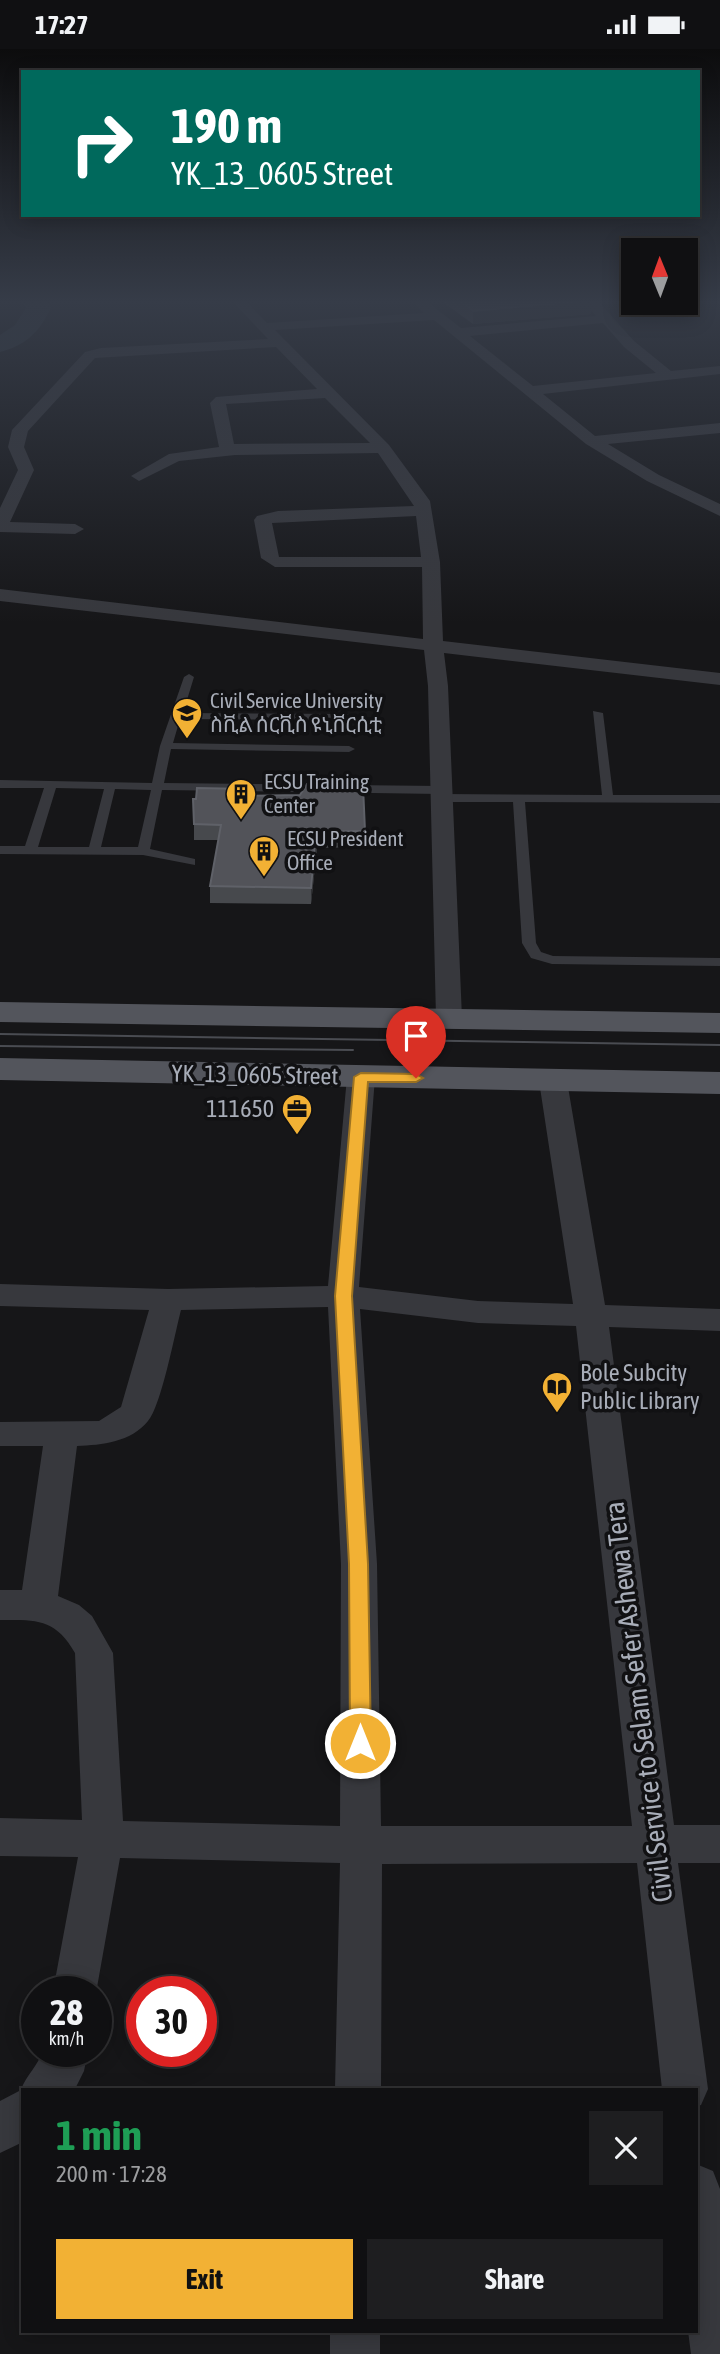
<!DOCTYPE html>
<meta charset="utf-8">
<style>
body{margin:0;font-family:"Asap Condensed","Noto Sans Ethiopic",sans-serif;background:#1e1e20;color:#f1f3f6;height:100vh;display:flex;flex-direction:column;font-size:26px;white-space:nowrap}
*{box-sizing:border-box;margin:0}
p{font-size:23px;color:#9c9d9f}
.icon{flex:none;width:38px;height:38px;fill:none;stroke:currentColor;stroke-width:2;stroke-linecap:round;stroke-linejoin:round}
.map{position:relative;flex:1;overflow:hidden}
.sheet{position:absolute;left:21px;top:2039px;width:677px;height:245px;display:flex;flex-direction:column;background:#101012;border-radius:0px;box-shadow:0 4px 18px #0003,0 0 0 2px #303032}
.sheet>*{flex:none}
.guide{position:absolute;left:21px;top:21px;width:679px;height:147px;border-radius:0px;box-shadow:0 4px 18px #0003,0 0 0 2px #303032;background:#00695c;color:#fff;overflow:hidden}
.needle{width:46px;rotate:359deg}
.buttons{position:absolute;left:621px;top:189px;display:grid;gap:14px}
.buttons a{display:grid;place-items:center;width:77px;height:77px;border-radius:0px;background:#101012;box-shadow:0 4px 18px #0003,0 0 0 2px #303032;font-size:35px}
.speed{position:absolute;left:21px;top:1927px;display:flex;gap:14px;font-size:35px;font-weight:700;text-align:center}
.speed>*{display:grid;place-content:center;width:91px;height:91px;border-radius:50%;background:#101012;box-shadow:0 4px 18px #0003,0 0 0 2px #303032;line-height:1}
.speed small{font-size:18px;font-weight:400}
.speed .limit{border:10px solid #d22;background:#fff;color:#111}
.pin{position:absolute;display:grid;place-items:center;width:60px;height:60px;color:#fff;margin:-72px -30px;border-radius:50% 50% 50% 0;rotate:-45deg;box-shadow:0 0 7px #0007}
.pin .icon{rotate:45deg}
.me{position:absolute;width:77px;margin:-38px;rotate:0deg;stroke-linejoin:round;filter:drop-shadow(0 0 5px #0008)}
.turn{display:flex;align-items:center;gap:24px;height:147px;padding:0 35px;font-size:32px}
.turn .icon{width:91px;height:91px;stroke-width:2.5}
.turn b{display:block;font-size:49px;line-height:60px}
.round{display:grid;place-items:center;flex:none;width:74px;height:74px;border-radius:0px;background:#1e1e20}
.summary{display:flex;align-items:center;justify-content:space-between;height:119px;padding:0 35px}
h1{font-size:42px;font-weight:700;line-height:52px;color:#1e9e55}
.button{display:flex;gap:14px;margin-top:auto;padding:14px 35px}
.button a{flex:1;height:80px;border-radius:0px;background:#f2b134;color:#111;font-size:28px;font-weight:700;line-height:80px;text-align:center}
.button a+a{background:#1e1e20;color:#f1f3f6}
.status{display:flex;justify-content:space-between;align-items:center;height:49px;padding:0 35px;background:#101012;direction:ltr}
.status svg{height:19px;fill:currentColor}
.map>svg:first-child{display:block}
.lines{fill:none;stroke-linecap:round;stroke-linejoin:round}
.river{fill:#2c353c;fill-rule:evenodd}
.lane{fill:#37383d;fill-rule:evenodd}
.street{fill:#37383d;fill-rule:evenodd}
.primary{fill:#53555c;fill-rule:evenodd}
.tram{stroke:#4a4c52;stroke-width:2}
.wall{fill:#47494d}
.shaded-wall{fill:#2f3033}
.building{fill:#525359;stroke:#5f6168;stroke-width:2}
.route{fill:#f2b134;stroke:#9d7322;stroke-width:2}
.labels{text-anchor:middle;stroke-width:7;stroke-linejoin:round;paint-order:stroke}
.far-poi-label{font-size:21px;fill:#a8adb8;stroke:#111113;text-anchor:start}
.street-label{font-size:24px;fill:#a8adb8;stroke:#111113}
.poi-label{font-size:24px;fill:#a8adb8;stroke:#111113;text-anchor:end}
.near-street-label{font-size:28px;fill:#a8adb8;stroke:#111113}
</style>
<div class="status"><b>17:27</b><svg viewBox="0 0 49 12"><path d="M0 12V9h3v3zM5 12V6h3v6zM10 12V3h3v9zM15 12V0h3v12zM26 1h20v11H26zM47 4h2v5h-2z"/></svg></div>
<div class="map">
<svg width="720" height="2305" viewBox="0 0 720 2305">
<rect width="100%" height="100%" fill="#161618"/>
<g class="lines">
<path class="river" d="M20 251H46L51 258C41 282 25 297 0 303V286L15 276 26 259Z"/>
<path class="lane" d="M189 625 194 628 183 664 347 665 353 668 347 671 180 670 173 694 349 697 355 700 349 703 171 700 164 734 440 737 446 741 440 745 162 741 150 800 195 810V816L143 806 0 805V797H25L44 739H0V731L152 734 160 697 184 628ZM56 739 104 740 89 798H38ZM115 740 151 741 138 798H101Z
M593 662 603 664 613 746H720V754L525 753 536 894 541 903 553 907 720 909V917L552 915 531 909 522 894 513 753H441L435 749 441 745 602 746Z"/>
<path class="street" d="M231 251H245L267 274 424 264 411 251H425L461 279 596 267 587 256 594 252 599 253 634 292 671 322 720 317V325L543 345 595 387 720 374V384L608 395 659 426 720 455V467L647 432 586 395 434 271 275 281 389 396 430 452 440 513 443 592 720 624V636L444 604 448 637 462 969 458 975H440L436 969 428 637 424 601 0 552V540L423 590 422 518H275L261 509 254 471 257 467 278 462 414 457 378 404 235 406 179 412 139 432 131 427 169 405 219 398 210 354 216 348 317 340 276 298 95 309 28 382 24 398 34 421 10 473 75 475 84 480 75 485 0 483V459L18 421 8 398 12 381 85 303 101 299 268 290ZM603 274 624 298 656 324 533 337 470 287ZM325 349 370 394 234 395 226 355ZM416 467 421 508H279L272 474Z
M361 1020 371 1022 375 1028 359 1238 478 1252 573 1255 539 1032 543 1026H563L567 1032 605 1256 720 1260V1282L609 1278 674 1776H720V1814H678L708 2040 701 2056 696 2058V2040H662L637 1814 382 1815 381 2040H335L340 1814 120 1809 96 1944 53 1942 78 1808 0 1807V1769L82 1771 75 1604C55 1569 36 1571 0 1571V1541H22L43 1397H0V1373L99 1372 121 1358 149 1261 0 1257V1235L168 1240 328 1237 347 1028 351 1022ZM328 1258 341 1515 340 1777 123 1772 113 1604 92 1567 79 1556 58 1547 77 1397C102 1396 131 1393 148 1372 161 1358 175 1284 181 1261ZM360 1260 478 1274 576 1277 632 1777H381L377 1515Z
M42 2002H88L84 2022 75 2040H23V2093L0 2104V2052L21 2041C26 2026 39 2016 42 2002Z
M696 2115 713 2122 720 2140V2305H691L688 2282H696Z
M330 2282H380V2305H330Z"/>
<path class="primary" d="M0 953 720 964V984L0 973Z
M0 1009 720 1023V1045L0 1031Z"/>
<path class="tram" d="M0 985 720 996
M0 997 353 1001"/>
</g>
<path class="wall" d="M440 251H592L591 265 473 275Z
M247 747 365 782V798L317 799 311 855 210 854V837L218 791H194V775L196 750Z"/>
<path class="shaded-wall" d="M592 251 591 265 473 275V262Z
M316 783 317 799 311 855V839Z"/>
<path class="building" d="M459 251H592L473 262Z
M307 735 363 737 365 782 316 783 311 839 210 837 221 776 194 775 193 750H196L197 739 247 740 246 747 300 746Z"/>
<linearGradient id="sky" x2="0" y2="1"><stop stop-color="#0c0c0d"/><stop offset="0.44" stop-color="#363c48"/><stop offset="1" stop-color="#363c48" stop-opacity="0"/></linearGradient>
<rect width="720" height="574" fill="url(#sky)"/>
<path class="route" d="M361 1024 416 1025 423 1029 416 1033H368L352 1247 368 1515 371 1694 368 1700 360 1703 353 1700 350 1694 349 1515 335 1247 354 1028Z"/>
<defs>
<g id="school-pin" transform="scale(1.575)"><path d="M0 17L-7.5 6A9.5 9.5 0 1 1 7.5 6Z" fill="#f2b134" stroke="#111113"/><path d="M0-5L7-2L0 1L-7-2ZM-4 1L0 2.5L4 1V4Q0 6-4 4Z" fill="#111"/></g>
<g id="building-pin" transform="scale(1.575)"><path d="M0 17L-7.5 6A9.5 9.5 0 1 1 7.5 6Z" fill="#f2b134" stroke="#111113"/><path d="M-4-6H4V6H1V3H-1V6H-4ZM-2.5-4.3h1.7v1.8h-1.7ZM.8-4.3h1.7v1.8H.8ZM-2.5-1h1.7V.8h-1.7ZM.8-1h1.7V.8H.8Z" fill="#111"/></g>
<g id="office-pin" transform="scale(1.575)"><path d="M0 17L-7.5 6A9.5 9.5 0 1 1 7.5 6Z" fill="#f2b134" stroke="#111113"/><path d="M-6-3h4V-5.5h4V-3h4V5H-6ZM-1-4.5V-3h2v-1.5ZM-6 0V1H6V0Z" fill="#111"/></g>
<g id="library-pin" transform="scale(1.575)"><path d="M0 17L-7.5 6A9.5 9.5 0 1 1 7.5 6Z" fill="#f2b134" stroke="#111113"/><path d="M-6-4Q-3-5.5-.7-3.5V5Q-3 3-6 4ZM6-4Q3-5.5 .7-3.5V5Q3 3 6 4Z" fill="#111"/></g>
</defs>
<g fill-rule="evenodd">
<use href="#school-pin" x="187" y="664"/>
<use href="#building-pin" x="241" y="745"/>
<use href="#building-pin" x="264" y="802"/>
<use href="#office-pin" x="297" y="1060"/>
<use href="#library-pin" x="557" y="1338"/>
</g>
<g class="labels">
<g class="far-poi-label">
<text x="210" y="659">Civil Service University<tspan x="210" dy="24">ስቪል ሰርቪስ ዩኒቨርሲቲ</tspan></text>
<text x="264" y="740">ECSU Training<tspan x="264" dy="24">Center</tspan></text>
<text x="287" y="797">ECSU President<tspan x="287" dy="24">Office</tspan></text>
</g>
<g class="street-label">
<text transform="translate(255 1026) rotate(1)" y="8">YK_13_0605 Street</text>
</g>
<g class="poi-label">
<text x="274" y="1068">111650</text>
<text x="580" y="1332" text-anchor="start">Bole Subcity<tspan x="580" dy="28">Public Library</tspan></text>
</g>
<g class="near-street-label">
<text transform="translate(638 1653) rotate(-97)" y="10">Civil Service to Selam Sefer Ashewa Tera</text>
</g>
</g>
</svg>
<div class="buttons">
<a><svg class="needle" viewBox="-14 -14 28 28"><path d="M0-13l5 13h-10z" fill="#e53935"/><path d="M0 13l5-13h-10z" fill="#9c9d9f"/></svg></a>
</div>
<div class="speed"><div>28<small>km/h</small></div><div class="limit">30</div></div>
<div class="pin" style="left:416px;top:1029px;background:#d93025"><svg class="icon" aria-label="arrive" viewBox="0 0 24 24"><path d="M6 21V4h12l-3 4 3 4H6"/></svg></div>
<svg class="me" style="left:360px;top:1694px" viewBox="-20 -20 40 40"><circle r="17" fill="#f2b134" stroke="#fff" stroke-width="3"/><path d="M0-11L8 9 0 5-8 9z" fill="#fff"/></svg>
<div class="guide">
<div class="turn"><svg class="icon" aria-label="right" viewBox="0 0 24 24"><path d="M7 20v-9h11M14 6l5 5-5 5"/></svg><div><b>190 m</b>YK_13_0605 Street</div></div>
</div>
<section class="sheet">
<div class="summary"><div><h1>1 min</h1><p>200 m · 17:28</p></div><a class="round"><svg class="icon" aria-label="close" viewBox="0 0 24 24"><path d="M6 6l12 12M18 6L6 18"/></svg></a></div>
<div class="button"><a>Exit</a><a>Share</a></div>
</section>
</div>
